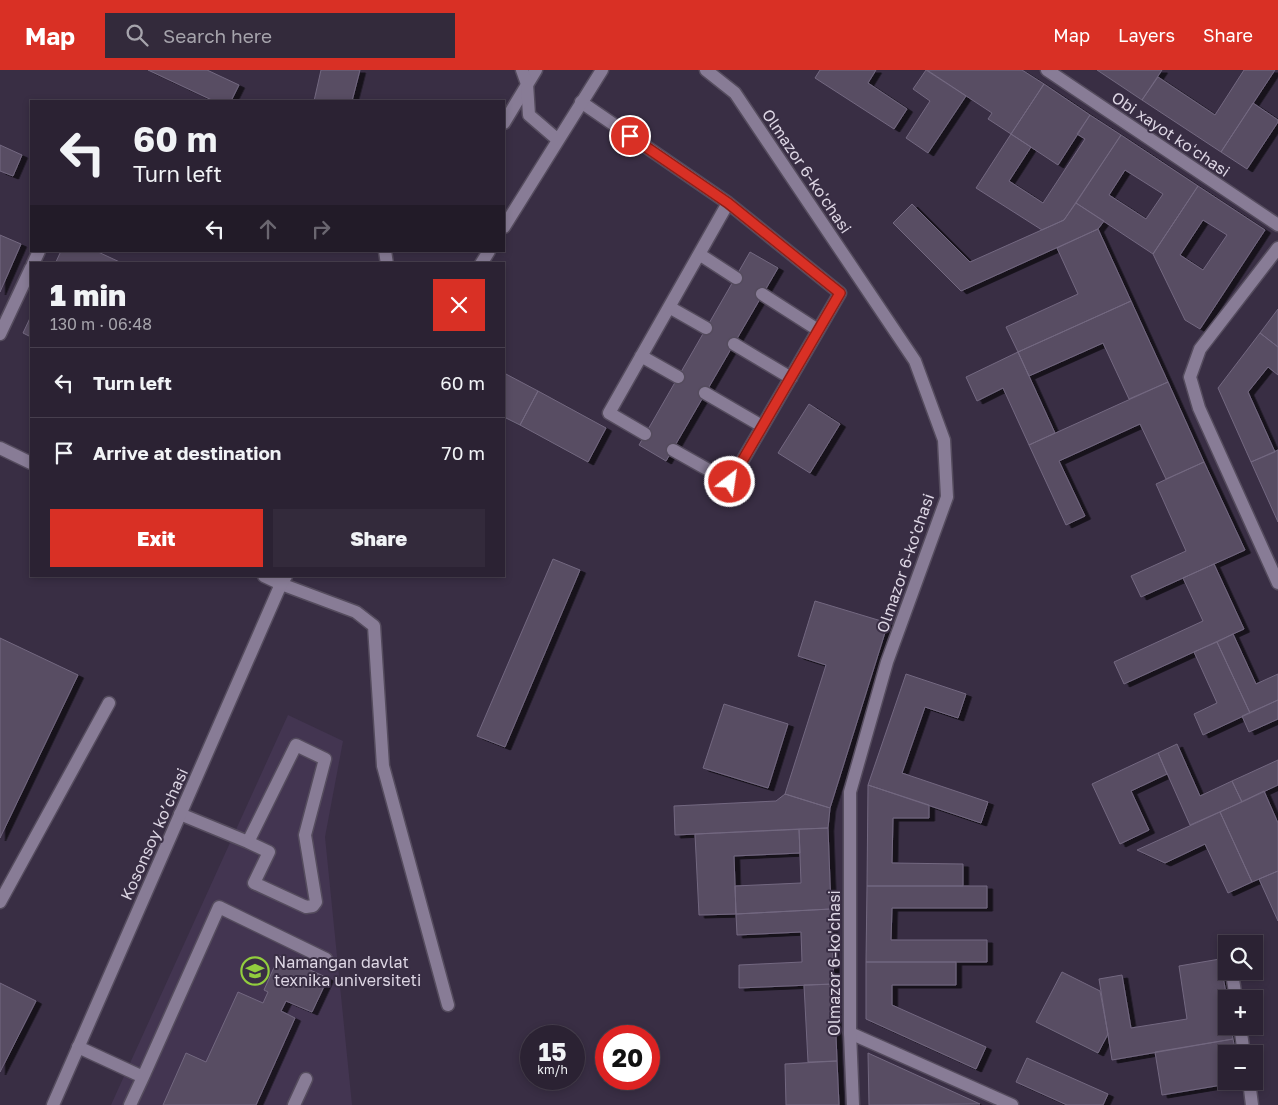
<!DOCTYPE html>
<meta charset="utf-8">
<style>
body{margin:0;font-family:"Golos Text",sans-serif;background:#332a3b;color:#f1f3f6;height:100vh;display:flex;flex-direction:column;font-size:19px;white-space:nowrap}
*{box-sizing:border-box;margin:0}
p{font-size:16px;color:#a6a4ac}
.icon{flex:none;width:28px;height:28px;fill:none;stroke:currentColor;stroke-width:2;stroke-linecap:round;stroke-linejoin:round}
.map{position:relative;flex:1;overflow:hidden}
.drawer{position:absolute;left:30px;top:192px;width:475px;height:315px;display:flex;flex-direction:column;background:#2b2233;border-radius:0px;box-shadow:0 2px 8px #0003,0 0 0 1px #473f4e}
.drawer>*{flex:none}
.top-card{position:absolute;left:30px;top:30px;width:475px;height:152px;border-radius:0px;box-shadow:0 2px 8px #0003,0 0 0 1px #473f4e;background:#2b2233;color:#f1f3f6;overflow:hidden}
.fabs{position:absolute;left:1218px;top:865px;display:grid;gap:10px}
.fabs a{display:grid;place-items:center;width:45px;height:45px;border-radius:0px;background:#2b2233;box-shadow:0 2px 8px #0003,0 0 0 1px #473f4e;font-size:25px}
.speed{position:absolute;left:520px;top:955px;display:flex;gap:10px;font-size:25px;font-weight:700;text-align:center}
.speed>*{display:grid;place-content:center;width:65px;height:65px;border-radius:50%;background:#2b2233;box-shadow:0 2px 8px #0003,0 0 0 1px #473f4e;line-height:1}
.speed small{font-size:12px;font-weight:400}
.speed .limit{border:8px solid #d22;background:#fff;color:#111}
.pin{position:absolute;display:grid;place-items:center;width:42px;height:42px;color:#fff;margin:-21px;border:2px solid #fff;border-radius:50%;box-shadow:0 1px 5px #0007}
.me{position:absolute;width:55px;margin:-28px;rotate:30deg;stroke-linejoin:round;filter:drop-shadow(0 0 4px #0008)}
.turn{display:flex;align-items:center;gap:18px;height:105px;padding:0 20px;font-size:22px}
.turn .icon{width:65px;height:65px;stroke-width:2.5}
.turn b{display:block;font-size:35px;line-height:42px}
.lanes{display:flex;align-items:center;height:48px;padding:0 20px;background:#0003;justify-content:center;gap:25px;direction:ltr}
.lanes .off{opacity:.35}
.round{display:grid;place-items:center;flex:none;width:52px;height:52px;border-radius:0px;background:#332a3b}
.headline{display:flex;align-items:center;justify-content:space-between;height:85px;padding:0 20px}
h1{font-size:30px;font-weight:800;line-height:38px}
.cta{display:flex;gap:10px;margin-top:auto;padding:10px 20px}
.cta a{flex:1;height:58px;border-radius:0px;background:#d93025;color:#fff;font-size:20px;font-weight:800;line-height:58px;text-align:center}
.cta a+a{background:#332a3b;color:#f1f3f6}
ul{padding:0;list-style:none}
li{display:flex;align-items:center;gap:15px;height:70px;padding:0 20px;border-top:1px solid #473f4e}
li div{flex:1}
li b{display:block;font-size:19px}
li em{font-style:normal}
header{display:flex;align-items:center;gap:30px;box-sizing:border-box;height:70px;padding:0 25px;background:#d93025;color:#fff}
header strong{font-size:24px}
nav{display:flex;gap:28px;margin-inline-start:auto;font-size:18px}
.search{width:350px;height:45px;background:#332a3b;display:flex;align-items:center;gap:12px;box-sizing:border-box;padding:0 18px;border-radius:0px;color:#a6a4ac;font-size:19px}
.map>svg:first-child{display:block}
.built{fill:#433551}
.building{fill:#584d64;stroke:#736880;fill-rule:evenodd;filter:url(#shadow)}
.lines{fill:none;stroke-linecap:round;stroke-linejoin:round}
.lane-casing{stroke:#554c5e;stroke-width:15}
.street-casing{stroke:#554c5e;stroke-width:15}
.secondary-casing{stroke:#554c5e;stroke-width:15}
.lane{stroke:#887c96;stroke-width:12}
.street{stroke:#887c96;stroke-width:12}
.secondary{stroke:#887c96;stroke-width:12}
.route-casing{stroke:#8d1f18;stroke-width:12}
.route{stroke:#d93025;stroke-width:9}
.labels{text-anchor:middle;stroke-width:4;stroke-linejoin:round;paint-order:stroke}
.street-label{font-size:16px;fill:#ddd6e4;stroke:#392e44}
.poi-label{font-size:16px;fill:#ddd6e4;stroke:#392e44;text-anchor:start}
</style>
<header>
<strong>Map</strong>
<div class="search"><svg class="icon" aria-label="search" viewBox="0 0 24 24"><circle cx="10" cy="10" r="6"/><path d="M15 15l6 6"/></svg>Search here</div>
<nav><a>Map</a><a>Layers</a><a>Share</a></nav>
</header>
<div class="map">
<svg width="1278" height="1035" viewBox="0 0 1278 1035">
<defs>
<filter id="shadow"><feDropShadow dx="5.5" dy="3" stdDeviation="0" flood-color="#0009"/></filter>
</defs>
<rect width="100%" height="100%" fill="#392e44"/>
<path class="built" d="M288 645 343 671 325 767 352 1035H111Z"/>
<path class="building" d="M148 0H207L239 15 231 31H214Z
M321 0H360L352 31H314Z
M820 0H876L868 13 907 39 894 59 815 8Z
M926 0 966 26 928 83 906 68 930 31 913 19Z
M927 0H1022L1044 14 1011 64 988 49 992 43Z
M1097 0H1162L1142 30Z
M1244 0H1275L1221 82 1142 30 1158 7 1215 45Z
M1044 14 1090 45 1058 95 1011 64Z
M1253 33 1278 50V52L1247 99 1221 82Z
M1090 45 1121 65 1064 150 1042 160 976 118 1011 64 1031 77 1009 111 1043 133 1085 69 1077 64Z
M1121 65 1198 116 1153 184 1076 133ZM1125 100 1163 124 1146 149 1109 125Z
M0 75 22 85 13 106 0 101Z
M1198 116 1265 160 1200 259 1185 250 1153 184ZM1203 150 1227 165 1203 200 1180 185Z
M1076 133 1104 151 1098 159 961 221 893 153 912 134 970 192 1064 150Z
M1098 159 1131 231 1018 282 1006 257 1078 224 1057 178Z
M0 165 21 174 0 222Z
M61 181H96L124 194H55Z
M750 182 778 198 666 391 639 375Z
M1131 231 1168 312 1129 329 1103 273 1029 306 1018 282Z
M1278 239V277L1260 263Z
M31 246V267L23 263Z
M1260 263 1278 277V305L1268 297 1248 322 1275 382 1251 392 1218 318Z
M1018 282 1055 363 1029 375 1003 318 977 331 966 307Z
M504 303 538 321 520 355 504 347Z
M1168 312 1204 392 1166 409 1140 354 1059 391 1085 446 1066 455 1029 375Z
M538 321 606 358 588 392 520 355Z
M809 334 840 354 810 403 778 383Z
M1278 380V452L1251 392Z
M1204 392 1245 480 1141 527 1131 506 1186 481 1156 414Z
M553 489 580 500 505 677 477 666Z
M1214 494 1244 559 1124 614 1114 592 1203 551 1183 508Z
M815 531 888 553 830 738 785 724 826 595 798 586Z
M1233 564 1256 614 1278 604V630L1250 643 1217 572Z
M0 568 78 605 0 768Z
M1217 572 1250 643 1203 665 1194 644 1217 633 1194 582Z
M906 604 966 624 958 648 925 637 902 703 988 732 981 753 868 715Z
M1278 630V649L1249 662 1242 646Z
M724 634 788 654 768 718 703 698Z
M1177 674 1200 726 1232 711 1242 732 1190 755 1158 683Z
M1158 683 1167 704 1131 721 1149 760 1120 774 1092 714Z
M1278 690V715L1242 732 1232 711Z
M868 715 929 735V748H893L892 793 963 794V816H867Z
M1264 721 1278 753V801L1252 812 1220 742Z
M785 724 830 738 828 758 675 765 674 736 776 731Z
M1220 742 1252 812 1228 823 1205 774 1165 793 1137 780Z
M828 758 831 839 736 844 735 816 801 813 799 759Z
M799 759 800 783 734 786 736 844 699 845 695 764Z
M1278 801V851L1259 809Z
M867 816H987V838H892L891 870H987V892H866Z
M831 839 834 914 739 918V895L802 892 801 862 737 865 736 844Z
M279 886 328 908 312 942 286 931 281 941 295 948 256 1035H163L186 983 206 992 238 922 263 933 268 922 264 920Z
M1220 889 1227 929 1226 956H1231L1233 969 1112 990 1099 909 1122 905 1131 958 1187 949 1179 896Z
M866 892H956V915H892V935L986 977 976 999 866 949Z
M1062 902 1100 921 1108 964 1098 983 1036 952Z
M0 913 36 931 0 1002Z
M834 914 837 991 808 992 804 915Z
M1233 969 1236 984H1226V1011L1240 1012 1162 1025 1155 982Z
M868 983 980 1034 869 1035Z
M1027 988 1108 1024 1103 1035H1067L1016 1012Z
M837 991 839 1035H786L785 994Z"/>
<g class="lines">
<g class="lane-casing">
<path id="lane" d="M581 32 728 133 609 343 645 364
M504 53 536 0
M385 181 387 194
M699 184 736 208
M33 194 39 181
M762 224 818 260
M669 237 706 258
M0 264 31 198
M734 274 791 308
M641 286 678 307
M705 323 762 356
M673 380 730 412 840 223 728 133
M281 514 356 542 374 556 383 696 448 935
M180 744 248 772 296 675 325 689 305 765 316 832 313 836 306 837 254 813 269 782 248 772
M0 832 109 633
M1232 903 1236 929
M1240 956 1244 984
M850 963 1012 1035
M78 977 143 1007 130 1035
M143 1007 219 837 326 889
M1249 1011 1252 1035
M294 1035 306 1009"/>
</g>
<g class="street-casing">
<path id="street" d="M706 0 735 23 915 291 944 370 947 427 887 592 850 722V963L853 1035
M1047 0 1278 155
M1278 178 1200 279 1190 307 1199 338 1278 513"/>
</g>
<g class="secondary-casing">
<path id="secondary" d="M522 0 527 14 529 45 558 70
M504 157 602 0
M481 194 489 181
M0 378 31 393
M264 506 281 514
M53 1035 281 514 286 506"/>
</g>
<use href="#lane" class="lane"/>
<use href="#street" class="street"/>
<use href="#secondary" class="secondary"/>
</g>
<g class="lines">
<g class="route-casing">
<path id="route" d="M630 66 728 133 840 223 730 412"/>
</g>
<use href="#route" class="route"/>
</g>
<defs>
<g id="university-ring" transform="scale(1.4375)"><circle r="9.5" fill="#392e44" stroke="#92cd3e" stroke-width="1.5"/><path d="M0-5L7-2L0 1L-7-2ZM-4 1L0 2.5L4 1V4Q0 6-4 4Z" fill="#92cd3e"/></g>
</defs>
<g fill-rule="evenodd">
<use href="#university-ring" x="255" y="901"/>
</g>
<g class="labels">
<g class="street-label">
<text transform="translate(1171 64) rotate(34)" y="6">Obi xayot koʻchasi</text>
<text transform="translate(807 101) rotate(56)" y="6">Olmazor 6-ko'chasi</text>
<text transform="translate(905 493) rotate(-71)" y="6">Olmazor 6-ko'chasi</text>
<text transform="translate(154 764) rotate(-66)" y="6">Kosonsoy ko’chasi</text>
<text transform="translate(834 893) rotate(-90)" y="6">Olmazor 6-ko'chasi</text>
</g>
<g class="poi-label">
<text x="274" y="898">Namangan davlat<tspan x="274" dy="18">texnika universiteti</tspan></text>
</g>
</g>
</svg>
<div class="fabs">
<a><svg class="icon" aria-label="search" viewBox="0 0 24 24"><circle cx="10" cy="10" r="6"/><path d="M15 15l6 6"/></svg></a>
<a>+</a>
<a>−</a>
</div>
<div class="speed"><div>15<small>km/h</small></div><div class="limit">20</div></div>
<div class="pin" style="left:630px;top:66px;background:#d93025"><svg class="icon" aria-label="arrive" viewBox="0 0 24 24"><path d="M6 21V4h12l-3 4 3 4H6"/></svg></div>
<svg class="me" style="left:730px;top:412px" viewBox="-20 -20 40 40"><circle r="17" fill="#d93025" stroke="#fff" stroke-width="3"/><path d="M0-11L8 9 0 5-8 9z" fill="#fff"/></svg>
<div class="top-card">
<div class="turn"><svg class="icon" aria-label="left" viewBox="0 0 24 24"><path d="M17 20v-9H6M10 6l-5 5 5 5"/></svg><div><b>60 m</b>Turn left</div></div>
<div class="lanes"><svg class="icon" aria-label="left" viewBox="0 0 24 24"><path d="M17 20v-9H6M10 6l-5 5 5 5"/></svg><svg class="icon off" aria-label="ahead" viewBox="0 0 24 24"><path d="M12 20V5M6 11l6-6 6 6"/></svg><svg class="icon off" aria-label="right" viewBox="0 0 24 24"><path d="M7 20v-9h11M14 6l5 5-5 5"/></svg></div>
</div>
<section class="drawer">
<div class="headline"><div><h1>1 min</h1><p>130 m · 06:48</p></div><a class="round" style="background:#d93025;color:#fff"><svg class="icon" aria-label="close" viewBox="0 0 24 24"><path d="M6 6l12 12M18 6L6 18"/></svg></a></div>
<ul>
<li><svg class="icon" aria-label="left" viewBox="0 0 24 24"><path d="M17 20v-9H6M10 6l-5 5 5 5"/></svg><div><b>Turn left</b></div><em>60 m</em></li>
<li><svg class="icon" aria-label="arrive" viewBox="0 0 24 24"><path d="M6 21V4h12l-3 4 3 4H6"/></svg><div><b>Arrive at destination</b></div><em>70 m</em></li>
</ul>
<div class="cta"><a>Exit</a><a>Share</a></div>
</section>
</div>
